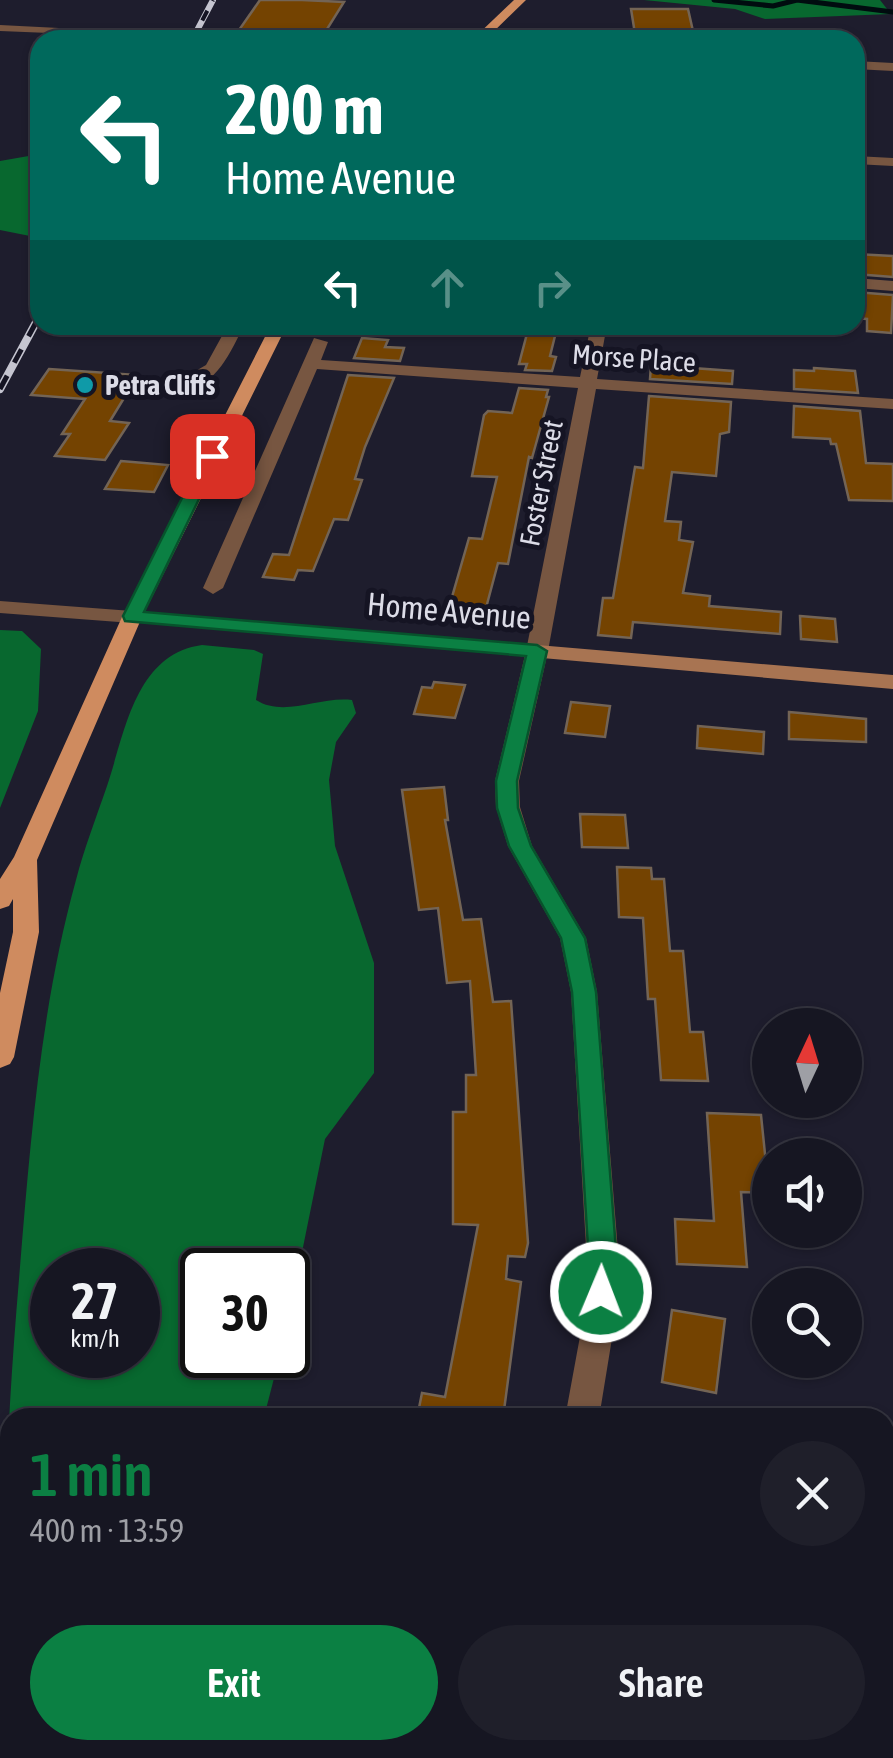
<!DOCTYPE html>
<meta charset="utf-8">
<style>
body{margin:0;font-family:"Asap Condensed",sans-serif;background:#1f1f2a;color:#f1f3f6;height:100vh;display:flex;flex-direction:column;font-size:38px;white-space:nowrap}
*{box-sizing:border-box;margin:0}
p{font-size:32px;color:#9e9fa5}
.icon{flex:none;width:55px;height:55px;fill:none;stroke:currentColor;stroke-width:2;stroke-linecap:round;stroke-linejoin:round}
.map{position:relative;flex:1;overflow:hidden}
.details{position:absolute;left:0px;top:1408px;width:895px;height:352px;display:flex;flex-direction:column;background:#161622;border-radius:30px 30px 0 0;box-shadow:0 2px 8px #0004,0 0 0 2px #353540}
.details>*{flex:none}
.guide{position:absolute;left:30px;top:30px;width:835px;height:305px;border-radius:30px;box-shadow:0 2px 8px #0004,0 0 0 2px #353540;background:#00695c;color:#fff;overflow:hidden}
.needle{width:65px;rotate:4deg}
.controls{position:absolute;left:752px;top:1008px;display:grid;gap:20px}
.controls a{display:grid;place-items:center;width:110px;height:110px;border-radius:50%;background:#161622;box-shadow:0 2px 8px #0004,0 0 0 2px #353540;font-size:50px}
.speed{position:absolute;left:30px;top:1248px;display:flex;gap:20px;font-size:50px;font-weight:700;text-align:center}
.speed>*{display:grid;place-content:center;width:130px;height:130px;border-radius:50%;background:#161622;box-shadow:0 2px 8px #0004,0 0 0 2px #353540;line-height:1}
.speed small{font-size:25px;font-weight:400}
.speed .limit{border:5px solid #111;border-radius:15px;background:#fff;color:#111}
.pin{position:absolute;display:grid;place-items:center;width:85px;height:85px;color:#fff;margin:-42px;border-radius:20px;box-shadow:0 5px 15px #0006}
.me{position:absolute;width:110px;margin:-55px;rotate:1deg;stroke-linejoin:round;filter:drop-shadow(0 0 8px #0008)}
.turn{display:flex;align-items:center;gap:35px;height:210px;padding:0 30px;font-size:45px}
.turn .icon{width:130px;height:130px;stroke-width:2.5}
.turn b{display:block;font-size:70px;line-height:85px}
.lanes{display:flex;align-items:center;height:95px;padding:0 30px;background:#0003;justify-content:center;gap:50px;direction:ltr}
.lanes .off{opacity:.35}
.round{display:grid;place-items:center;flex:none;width:105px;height:105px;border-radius:52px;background:#1f1f2a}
.overview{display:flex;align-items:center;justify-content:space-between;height:170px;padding:0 30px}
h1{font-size:60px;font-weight:600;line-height:75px;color:#0b8043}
.button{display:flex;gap:20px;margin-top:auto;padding:20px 30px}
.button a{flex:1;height:115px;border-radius:60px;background:#0b8043;color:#fff;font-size:40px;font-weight:600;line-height:115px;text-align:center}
.button a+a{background:#1f1f2a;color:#f1f3f6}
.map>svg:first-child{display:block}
.forest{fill:#08682f;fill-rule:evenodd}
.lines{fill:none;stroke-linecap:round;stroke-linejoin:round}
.stream{stroke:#000c0f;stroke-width:5}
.building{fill:#744301;stroke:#736455;stroke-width:2.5}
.minor{fill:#775641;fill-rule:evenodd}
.tertiary{fill:#775641;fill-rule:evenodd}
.secondary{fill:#a87452;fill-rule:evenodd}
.primary{fill:#cf8b5f;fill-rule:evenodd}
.rail-far1-casing{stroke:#c5c5d0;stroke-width:6}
.rail-casing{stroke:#c5c5d0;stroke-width:8}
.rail-far1{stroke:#151423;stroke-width:4;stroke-dasharray:11;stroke-linecap:butt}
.rail{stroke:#151423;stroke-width:5;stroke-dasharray:15;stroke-linecap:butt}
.route{fill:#0b8043;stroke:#07532c;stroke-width:2.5}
.culture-dot{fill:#0f9aa8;stroke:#151423;stroke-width:4}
.labels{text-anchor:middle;stroke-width:10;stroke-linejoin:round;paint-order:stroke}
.far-street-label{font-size:28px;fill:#dcdce7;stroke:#151423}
.far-poi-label{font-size:28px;font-weight:bold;fill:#dcdce7;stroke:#151423;text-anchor:start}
.street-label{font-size:32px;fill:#dcdce7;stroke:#151423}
</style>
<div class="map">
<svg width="893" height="1758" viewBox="0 0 893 1758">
<rect width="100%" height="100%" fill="#1e1d2d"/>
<path class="forest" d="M644 0H880L891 14 765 19 735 9Z
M40 154V238L0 230V161Z
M0 630 22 631 41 649 38 711 0 808Z
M202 645 254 650 263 654 256 700C285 718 319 696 352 700L356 713 336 742 329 780 335 846 374 963V1073L325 1139 288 1321V1270H202V1355H280L264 1417 10 1418V1643C1 1522 9 1399 19 1279 30 1146 40 1010 76 880 84 849 96 818 107 786 125 733 135 654 202 645ZM138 1270V1355H52V1270Z
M18 1750H191L189 1758H19Z"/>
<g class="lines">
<path class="stream" d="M714 0 773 6 797 0 893 12"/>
</g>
<path class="building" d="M260 0H302L344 2 324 34 239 30Z
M631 9H688L695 40H636Z
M855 254 893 256V277L855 274Z
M855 292 893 295 891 333 867 331V319L855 318Z
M529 326 557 328 550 356 556 357 552 371 525 370 527 364H519Z
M362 338 388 340 385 347 404 348 400 361 354 358Z
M651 365 733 371 732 384 650 379Z
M814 368 855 371 858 393 794 389V370L814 371Z
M49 369 138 375 110 421 129 423 105 460 55 456 70 434H62L85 399 31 395Z
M348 375 394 378 365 447 355 479 362 480 348 520 334 519 313 571 298 570 294 580 263 577 273 554 289 555Z
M519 388 548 390 546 397H549L532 458 529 457 508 564 498 563 486 608 450 604 469 538 482 539 497 477 472 476 484 415 488 411 512 413Z
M649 396 731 402 729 432 720 434 716 476 672 472 665 521 681 522 679 540 693 542 683 593 710 596 709 606 781 612 780 634 633 622 631 638 598 635 603 598H613L635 467 643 468Z
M794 406 860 411 866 463 893 464V501L849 500 836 444H831L830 439 793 437Z
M121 461 168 465 154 492 105 489Z
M800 616 835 619 837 642 801 639Z
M434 682 465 685 455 718 414 714 422 687 432 688Z
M571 702 610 706 605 737 565 733Z
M789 712 866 719V742L789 739Z
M698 726 764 732 763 754 697 748Z
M444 787 448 820H445L463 920 481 919 493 1002 511 1001 528 1243 525 1257 508 1256 506 1279 521 1282 503 1418H417L422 1393 445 1397 478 1225 453 1224V1112H466V1075H476L470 981 447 983 438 908 419 910 402 790Z
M580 814 625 815 628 848 582 847Z
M617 867 651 868 652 879H664L670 951H683L690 1032H703L708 1081 661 1080 655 999H648L643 918 619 917Z
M707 1113 761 1115 769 1193 741 1192 747 1267 677 1264 675 1219 714 1221Z
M672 1310 725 1319 716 1393 662 1382Z"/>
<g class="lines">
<path class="minor" d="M855 156 893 158V166L855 164Z
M855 278 893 281V291L855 288Z
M228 325H244C231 351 215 391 180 388V380L206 365Z
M591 325H607L597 379 893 399V409L596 389 548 651 519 781 520 807 532 846 586 938 597 992 619 1263 615 1320 599 1418H565L583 1320 587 1263 571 992 560 938 508 846 496 807 495 781 526 651 578 388 317 369 223 588 213 594 203 588 314 338 328 342 321 360 580 377Z
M517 1750H555V1758H517Z"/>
<path class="tertiary" d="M0 25 216 36 222 40 0 31Z
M855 61 893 63V71L855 69Z
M0 601 132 611 142 617 132 623 0 613Z"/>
<path class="secondary" d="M132 611 893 675V689L125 621 122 617Z"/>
<path class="primary" d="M514 0H526L485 40H472Z
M271 325H287L142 617 37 860 39 932 14 1057 10 1064 0 1068V993L13 932V899L9 906 0 909V879L14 857 122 617Z"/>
<g class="rail-far1-casing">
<path id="rail-far1" d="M192 40 213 0"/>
</g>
<g class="rail-casing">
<path id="rail" d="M0 389 40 315"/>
</g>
<use href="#rail-far1" class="rail-far1"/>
<use href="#rail" class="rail"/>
</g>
<path class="route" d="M212 451 220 456 144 612 537 645 547 651 517 781 518 808 531 846 585 938 596 992 617 1263 611 1300 601 1304 591 1300 587 1292 589 1263 572 992 561 938 509 846 497 808 496 781 526 656 125 621 123 616 203 456Z"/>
<circle class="culture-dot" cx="85" cy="385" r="10"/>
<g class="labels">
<g class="far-street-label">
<text transform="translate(634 358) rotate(4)" y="10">Morse Place</text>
<text transform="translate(541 483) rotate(-79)" y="10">Foster Street</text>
</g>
<g class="far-poi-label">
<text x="105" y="395">Petra Cliffs</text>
</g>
<g class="street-label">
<text transform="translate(449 611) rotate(5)" y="11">Home Avenue</text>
</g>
</g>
</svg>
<div class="controls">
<a><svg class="needle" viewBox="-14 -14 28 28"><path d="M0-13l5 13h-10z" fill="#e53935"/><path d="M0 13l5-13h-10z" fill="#9e9fa5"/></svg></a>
<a><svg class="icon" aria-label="sound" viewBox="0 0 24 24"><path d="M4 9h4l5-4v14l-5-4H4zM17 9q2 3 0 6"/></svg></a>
<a><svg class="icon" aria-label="search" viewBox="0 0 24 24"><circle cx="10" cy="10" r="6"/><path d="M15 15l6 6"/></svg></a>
</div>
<div class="speed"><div>27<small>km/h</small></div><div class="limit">30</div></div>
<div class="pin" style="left:212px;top:456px;background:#d93025"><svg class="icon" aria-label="arrive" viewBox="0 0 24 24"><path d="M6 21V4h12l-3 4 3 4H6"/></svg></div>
<svg class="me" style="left:601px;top:1292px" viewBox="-20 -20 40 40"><circle r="17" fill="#0b8043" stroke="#fff" stroke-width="3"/><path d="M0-11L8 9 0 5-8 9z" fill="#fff"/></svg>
<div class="guide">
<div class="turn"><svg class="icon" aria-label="left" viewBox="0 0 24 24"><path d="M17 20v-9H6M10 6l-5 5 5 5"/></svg><div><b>200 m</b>Home Avenue</div></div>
<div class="lanes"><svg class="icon" aria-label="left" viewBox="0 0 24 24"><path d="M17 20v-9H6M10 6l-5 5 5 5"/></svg><svg class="icon off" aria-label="ahead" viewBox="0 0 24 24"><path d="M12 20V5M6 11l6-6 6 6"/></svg><svg class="icon off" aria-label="right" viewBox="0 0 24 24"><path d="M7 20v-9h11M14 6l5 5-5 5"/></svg></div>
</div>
<section class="details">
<div class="overview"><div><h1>1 min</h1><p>400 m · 13:59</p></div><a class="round"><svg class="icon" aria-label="close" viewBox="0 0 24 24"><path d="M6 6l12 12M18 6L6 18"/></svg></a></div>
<div class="button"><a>Exit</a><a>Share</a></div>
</section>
</div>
